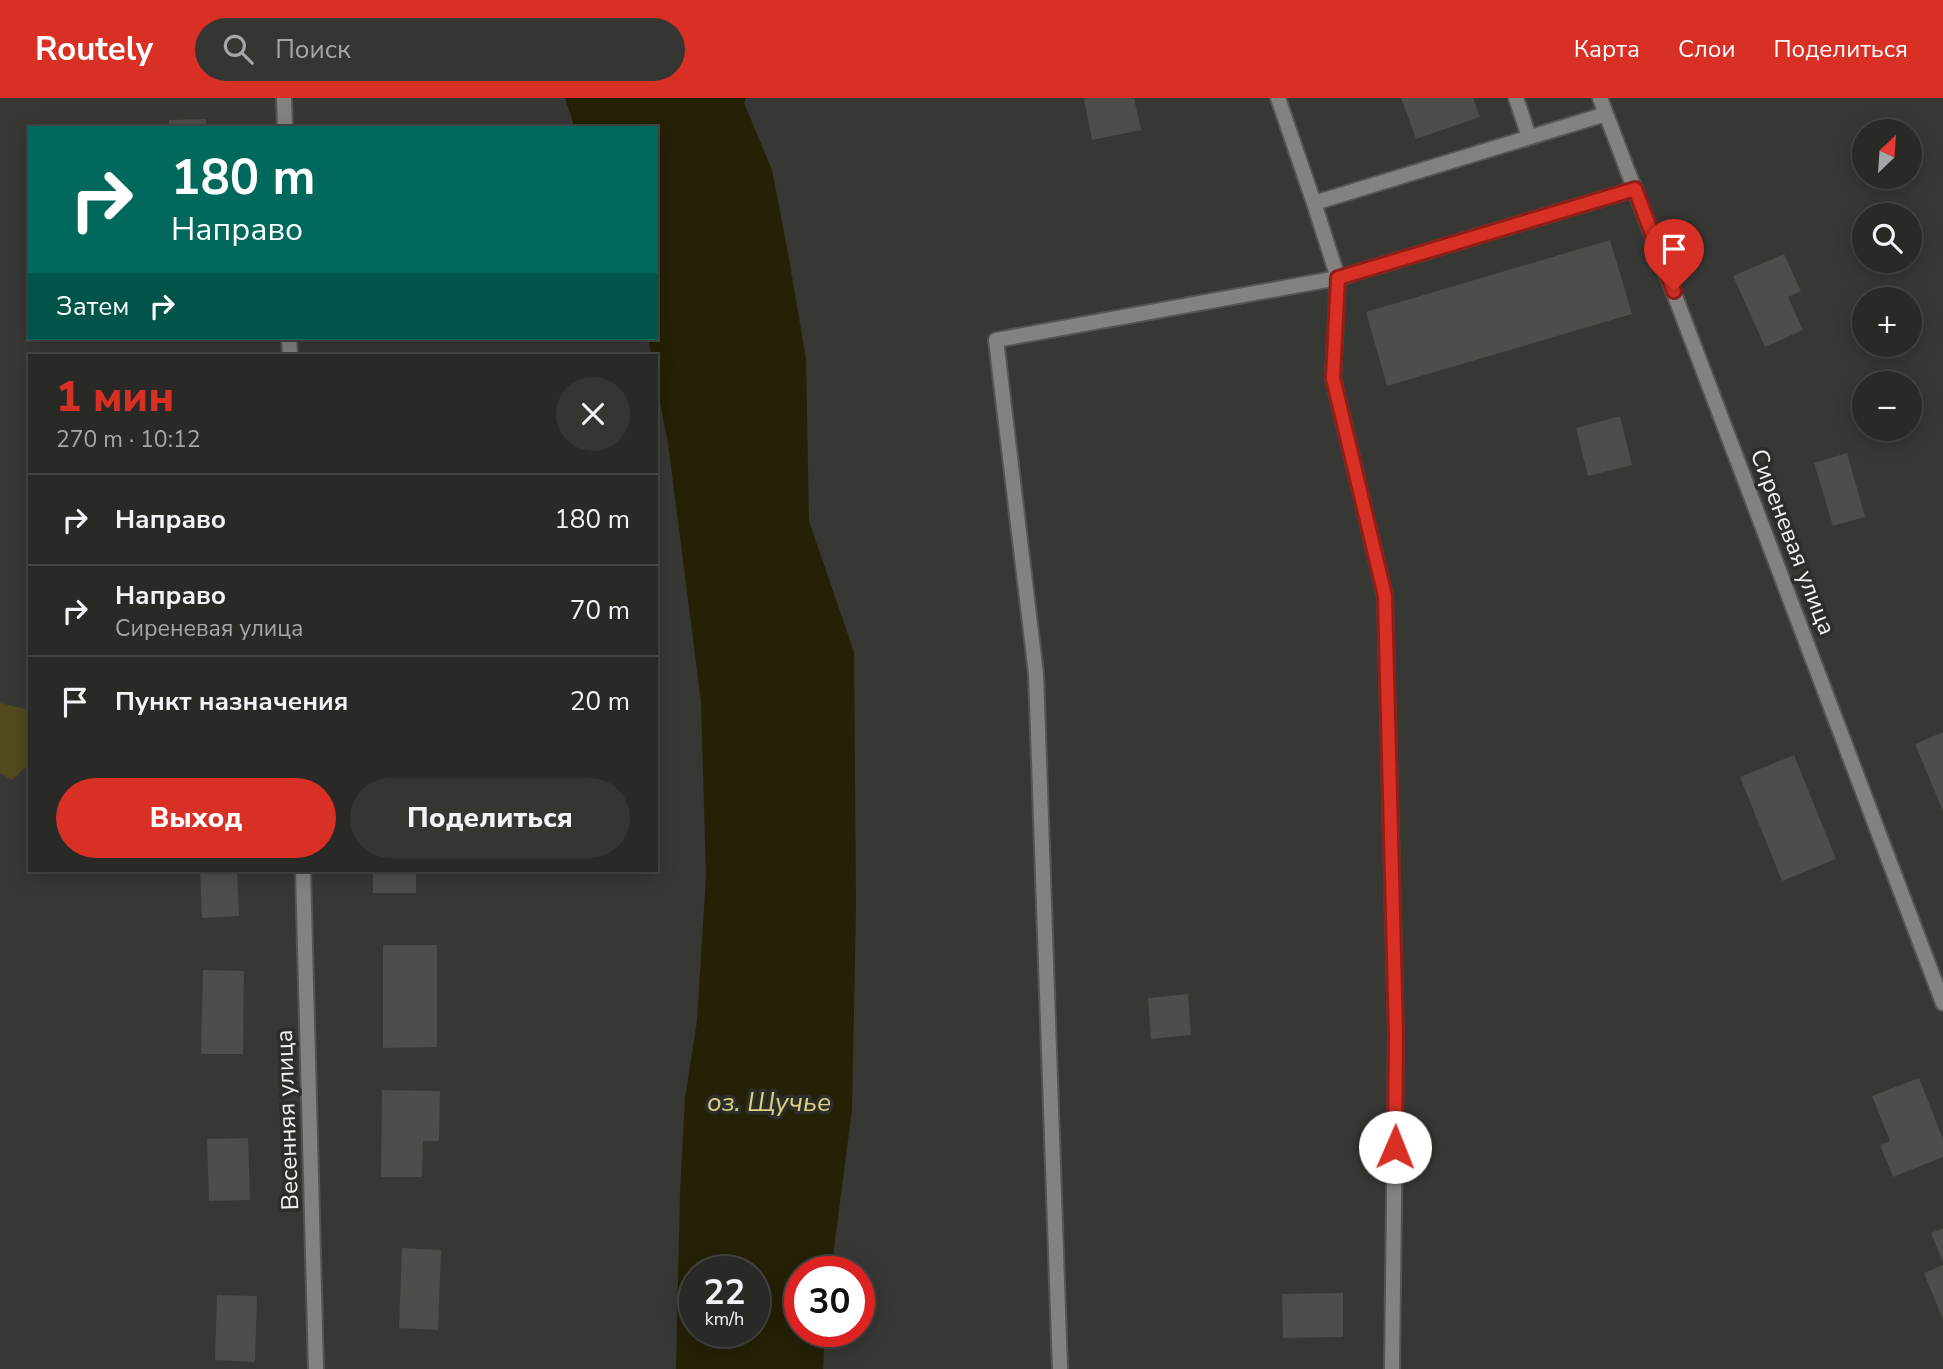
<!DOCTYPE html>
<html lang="ru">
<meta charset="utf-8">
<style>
body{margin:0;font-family:"Nunito Sans",sans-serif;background:#353532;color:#f1f3f6;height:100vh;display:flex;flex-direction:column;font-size:26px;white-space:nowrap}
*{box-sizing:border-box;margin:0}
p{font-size:23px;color:#a5a6a7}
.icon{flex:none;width:38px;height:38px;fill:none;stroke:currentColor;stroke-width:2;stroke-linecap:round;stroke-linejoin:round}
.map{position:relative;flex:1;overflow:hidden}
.details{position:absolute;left:28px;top:256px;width:630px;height:518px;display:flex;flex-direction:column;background:#292926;border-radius:0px;box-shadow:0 4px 18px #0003,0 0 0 2px #454543}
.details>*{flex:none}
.guide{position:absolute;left:28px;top:28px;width:630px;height:214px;border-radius:0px;box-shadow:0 4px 18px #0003,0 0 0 2px #454543;background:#00695c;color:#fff;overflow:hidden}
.needle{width:46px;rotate:25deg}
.buttons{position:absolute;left:1852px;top:21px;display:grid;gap:14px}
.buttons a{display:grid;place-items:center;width:70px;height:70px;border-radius:50%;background:#292926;box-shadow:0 4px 18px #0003,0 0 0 2px #454543;font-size:35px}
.speed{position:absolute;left:679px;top:1158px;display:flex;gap:14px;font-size:35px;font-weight:700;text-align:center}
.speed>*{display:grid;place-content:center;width:91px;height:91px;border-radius:50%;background:#292926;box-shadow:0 4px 18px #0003,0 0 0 2px #454543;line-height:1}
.speed small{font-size:18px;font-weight:400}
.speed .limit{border:10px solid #d22;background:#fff;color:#111}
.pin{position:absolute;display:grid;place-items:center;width:60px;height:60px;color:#fff;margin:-72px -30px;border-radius:50% 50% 50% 0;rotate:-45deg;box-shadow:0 0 7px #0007}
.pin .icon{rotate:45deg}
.me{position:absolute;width:77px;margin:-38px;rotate:1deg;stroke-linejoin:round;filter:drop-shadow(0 0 5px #0008)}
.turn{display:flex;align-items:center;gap:24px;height:147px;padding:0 28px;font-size:32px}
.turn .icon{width:91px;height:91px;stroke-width:2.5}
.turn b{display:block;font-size:49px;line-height:60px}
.then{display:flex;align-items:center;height:66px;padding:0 28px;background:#0003;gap:14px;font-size:26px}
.round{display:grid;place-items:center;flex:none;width:74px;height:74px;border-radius:37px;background:#353532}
.headline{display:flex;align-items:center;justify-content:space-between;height:119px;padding:0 28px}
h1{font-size:42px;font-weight:800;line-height:52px;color:#d93025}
.cta{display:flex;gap:14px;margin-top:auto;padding:14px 28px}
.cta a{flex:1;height:80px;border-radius:42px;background:#d93025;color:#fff;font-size:28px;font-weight:800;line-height:80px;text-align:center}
.cta a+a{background:#353532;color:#f1f3f6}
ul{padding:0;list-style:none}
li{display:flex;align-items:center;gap:21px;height:91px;padding:0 28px;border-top:2px solid #454543}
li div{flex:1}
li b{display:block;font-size:26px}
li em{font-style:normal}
header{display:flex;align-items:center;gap:42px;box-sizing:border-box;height:98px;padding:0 35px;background:#d93025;color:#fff}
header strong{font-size:33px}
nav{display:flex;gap:38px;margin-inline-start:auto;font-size:24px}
.search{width:490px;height:63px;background:#353532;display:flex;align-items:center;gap:18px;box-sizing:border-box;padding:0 24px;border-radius:38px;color:#a5a6a7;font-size:26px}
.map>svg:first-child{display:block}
.green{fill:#504a1c}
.water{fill:#252107;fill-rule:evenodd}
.building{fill:#4d4d49}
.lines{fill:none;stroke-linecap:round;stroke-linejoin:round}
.lane-casing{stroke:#555551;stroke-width:18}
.street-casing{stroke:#555551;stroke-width:18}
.lane{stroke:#828280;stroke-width:14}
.street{stroke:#828280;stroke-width:14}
.route-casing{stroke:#8d1f18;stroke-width:18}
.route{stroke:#d93025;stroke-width:12}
.labels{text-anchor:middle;stroke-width:7;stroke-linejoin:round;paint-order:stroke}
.street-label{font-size:24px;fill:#f2f2ef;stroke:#2d2d29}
.water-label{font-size:26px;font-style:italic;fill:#dcd282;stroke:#2d2d29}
</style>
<header>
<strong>Routely</strong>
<div class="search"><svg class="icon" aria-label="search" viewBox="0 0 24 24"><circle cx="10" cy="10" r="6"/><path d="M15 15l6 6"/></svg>Поиск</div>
<nav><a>Карта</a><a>Слои</a><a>Поделиться</a></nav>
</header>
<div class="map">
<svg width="1943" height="1271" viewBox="0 0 1943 1271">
<rect width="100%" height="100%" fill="#373733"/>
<path class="green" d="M0 605 30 612V665L12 682 0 675Z"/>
<path class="water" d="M565 0H746L744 5 772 72 788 155 806 261 809 423 854 554 856 810 852 1011 831 1174H800V1234H825L823 1271H676L680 1095 685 1000 697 923 706 778 701 604 668 345 656 284V257H651L648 240H656V30H575ZM754 1174V1234H695V1174Z"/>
<path class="building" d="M1088 0H1134L1141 32 1092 42 1084 1Z
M1401 0H1473L1480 19 1416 41Z
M206 21V30H169V22Z
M1610 142 1632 216 1387 288 1366 214Z
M1784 156 1801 193 1788 199 1803 232 1765 249 1733 178Z
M162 240H209V242L162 243Z
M1620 318 1632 367 1588 378 1576 330Z
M1847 355 1865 419 1833 428 1814 365Z
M1943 634V713L1915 646Z
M1794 657 1836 761 1782 783 1740 679Z
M200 772H237L239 818 202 820Z
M373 772H416V795H373Z
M383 847H437V949L383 950Z
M203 872 244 873 243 956H201Z
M1188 896 1191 937 1151 941 1148 900Z
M1919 980 1943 1041V1059L1893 1079 1880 1047 1890 1043 1872 998Z
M382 992 440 993 439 1043H423L422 1079H381Z
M248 1040 250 1102 209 1103 207 1041Z
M1943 1130V1164L1931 1135Z
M402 1150 441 1152 438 1232 399 1230Z
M1943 1167V1222L1924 1175Z
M1343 1195V1239L1283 1240 1282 1196Z
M217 1197 257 1198 255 1264 215 1262Z"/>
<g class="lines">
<g class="lane-casing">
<path id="lane" d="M1278 0 1314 105
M1516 0 1529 39
M1338 180 1635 91"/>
</g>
<g class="street-casing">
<path id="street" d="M284 0 285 30
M1600 0 1943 905
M1338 180 1333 280 1385 498 1396 937 1392 1271
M289 240 290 257
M303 772 316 1271
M1060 1271 1036 576 996 242 1338 180 1314 105 1606 16"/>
</g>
<use href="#lane" class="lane"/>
<use href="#street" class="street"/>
</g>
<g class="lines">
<g class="route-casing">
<path id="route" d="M1395 1049 1396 937 1385 498 1333 280 1338 180 1635 91 1674 193"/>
</g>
<use href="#route" class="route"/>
</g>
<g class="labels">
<g class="street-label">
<text transform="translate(1793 444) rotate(69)" y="8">Сиреневая улица</text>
<text transform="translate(287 1022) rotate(-92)" y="8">Весенняя улица</text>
</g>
<g class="water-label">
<text x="769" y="1013">оз. Щучье</text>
</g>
</g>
</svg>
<div class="buttons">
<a><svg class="needle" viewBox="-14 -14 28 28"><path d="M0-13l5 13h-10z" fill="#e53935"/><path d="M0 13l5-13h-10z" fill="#a5a6a7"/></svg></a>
<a><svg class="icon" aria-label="search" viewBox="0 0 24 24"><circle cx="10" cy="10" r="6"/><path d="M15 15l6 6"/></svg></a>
<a>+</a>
<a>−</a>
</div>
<div class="speed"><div>22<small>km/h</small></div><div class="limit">30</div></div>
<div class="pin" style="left:1674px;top:193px;background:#d93025"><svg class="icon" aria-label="arrive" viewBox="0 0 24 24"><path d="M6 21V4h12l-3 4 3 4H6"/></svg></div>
<svg class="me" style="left:1395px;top:1049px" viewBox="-20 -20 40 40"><circle r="19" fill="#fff"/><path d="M0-13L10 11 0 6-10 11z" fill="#d93025"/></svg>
<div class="guide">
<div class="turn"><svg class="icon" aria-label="right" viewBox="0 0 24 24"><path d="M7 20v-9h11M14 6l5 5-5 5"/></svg><div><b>180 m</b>Направо</div></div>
<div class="then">Затем<svg class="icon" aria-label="right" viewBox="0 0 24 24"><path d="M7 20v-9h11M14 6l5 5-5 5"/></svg></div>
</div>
<section class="details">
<div class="headline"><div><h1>1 мин</h1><p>270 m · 10:12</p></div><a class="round"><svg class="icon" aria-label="close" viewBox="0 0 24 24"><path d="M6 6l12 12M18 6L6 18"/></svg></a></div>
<ul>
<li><svg class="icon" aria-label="right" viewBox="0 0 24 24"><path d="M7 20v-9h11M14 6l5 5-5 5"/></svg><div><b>Направо</b></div><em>180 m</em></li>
<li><svg class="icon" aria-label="right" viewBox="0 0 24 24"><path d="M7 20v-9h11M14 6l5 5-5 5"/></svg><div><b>Направо</b><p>Сиреневая улица</p></div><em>70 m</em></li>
<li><svg class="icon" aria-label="arrive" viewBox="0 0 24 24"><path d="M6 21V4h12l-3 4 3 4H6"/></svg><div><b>Пункт назначения</b></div><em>20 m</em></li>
</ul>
<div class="cta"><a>Выход</a><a>Поделиться</a></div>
</section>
</div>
